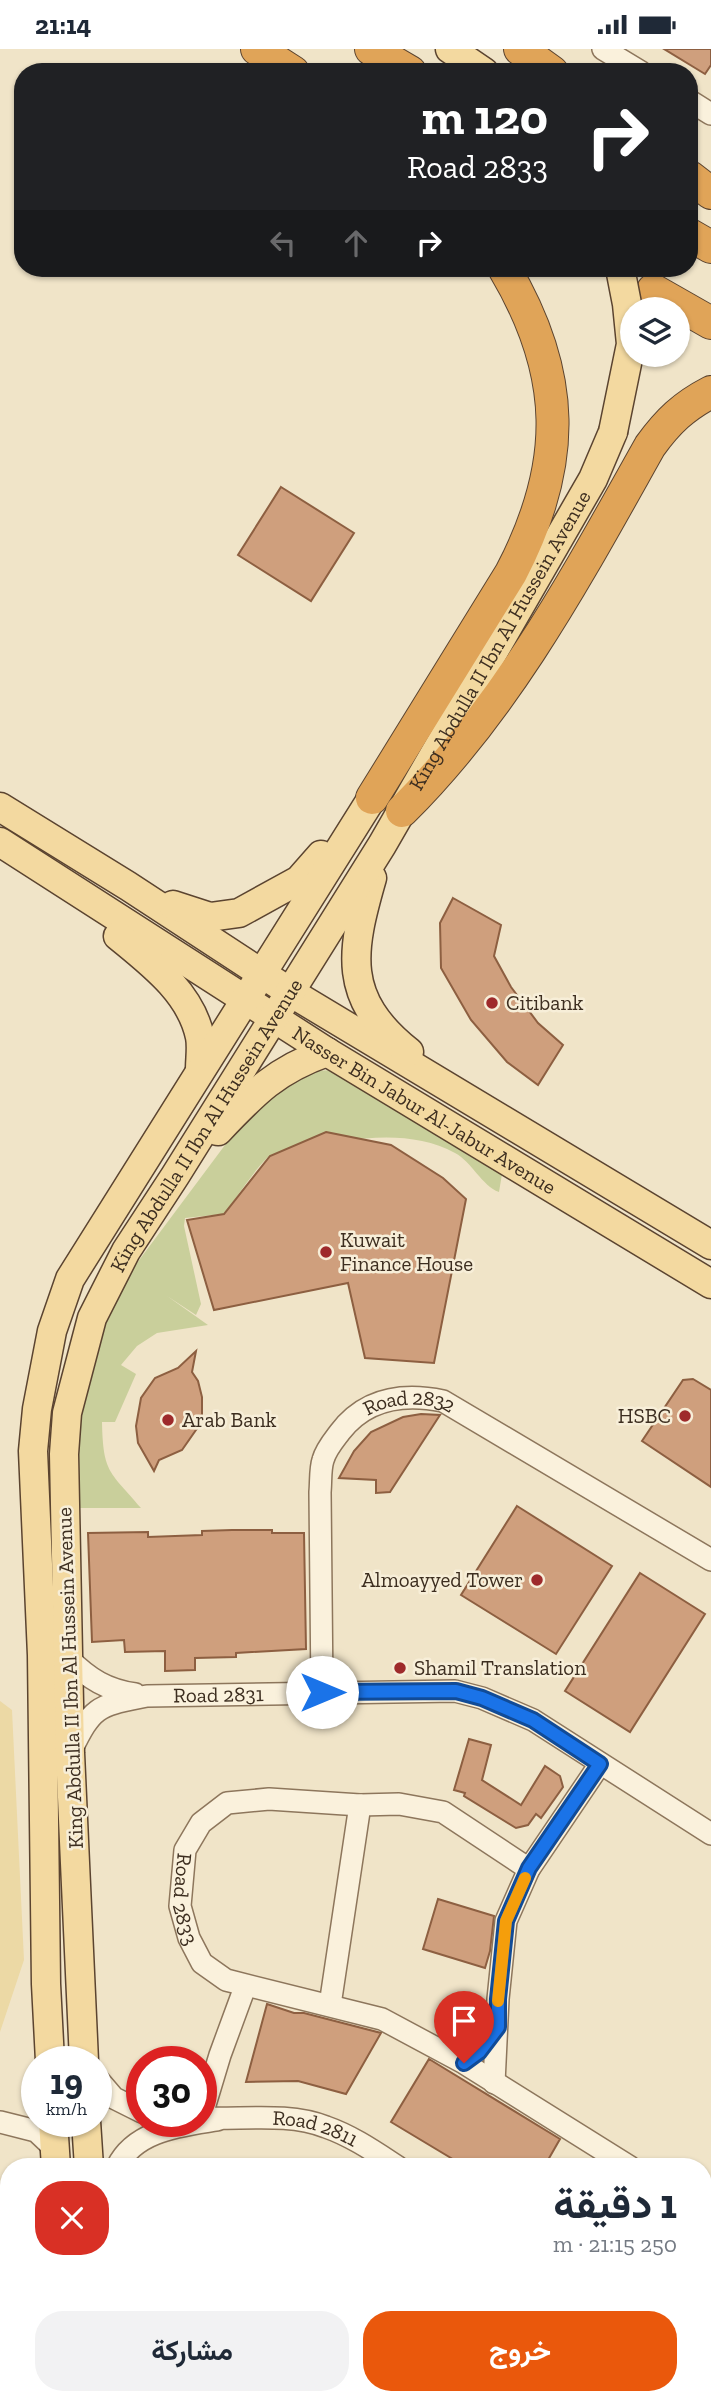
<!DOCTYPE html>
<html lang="ar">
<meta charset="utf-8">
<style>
body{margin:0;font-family:"Zilla Slab",Vazirmatn,serif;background:#f2f2f3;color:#1f2937;direction:rtl;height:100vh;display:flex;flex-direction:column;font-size:26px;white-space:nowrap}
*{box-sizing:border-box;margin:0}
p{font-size:23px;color:#747a83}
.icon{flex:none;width:38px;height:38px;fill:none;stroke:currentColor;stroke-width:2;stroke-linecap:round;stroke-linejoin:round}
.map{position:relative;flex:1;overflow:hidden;direction:ltr}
.sheet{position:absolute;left:0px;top:2109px;width:712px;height:247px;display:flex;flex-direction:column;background:#fff;border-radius:28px 28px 0 0;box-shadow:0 2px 5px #0004;direction:rtl}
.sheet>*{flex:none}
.top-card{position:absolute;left:14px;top:14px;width:684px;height:214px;border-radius:28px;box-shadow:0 2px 5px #0004;direction:rtl;background:#202124;color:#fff;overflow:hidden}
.tools{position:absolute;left:620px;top:248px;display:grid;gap:14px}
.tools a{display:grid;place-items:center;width:70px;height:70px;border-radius:50%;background:#fff;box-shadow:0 2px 5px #0004;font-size:35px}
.speed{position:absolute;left:21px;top:1997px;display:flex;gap:14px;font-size:35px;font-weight:700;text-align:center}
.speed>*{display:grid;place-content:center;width:91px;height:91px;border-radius:50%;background:#fff;box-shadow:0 2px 5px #0004;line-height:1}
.speed small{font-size:18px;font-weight:400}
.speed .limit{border:10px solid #d22;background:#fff;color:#111}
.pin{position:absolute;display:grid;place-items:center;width:60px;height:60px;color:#fff;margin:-72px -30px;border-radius:50% 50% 50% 0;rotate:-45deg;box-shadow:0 0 7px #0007}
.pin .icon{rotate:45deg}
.me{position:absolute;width:77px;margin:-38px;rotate:90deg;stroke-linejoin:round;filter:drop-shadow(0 0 5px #0008)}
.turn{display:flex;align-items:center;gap:24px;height:147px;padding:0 35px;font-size:32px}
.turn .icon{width:91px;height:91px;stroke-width:2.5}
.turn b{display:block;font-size:49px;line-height:60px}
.lanes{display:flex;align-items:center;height:66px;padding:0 35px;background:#0003;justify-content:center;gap:35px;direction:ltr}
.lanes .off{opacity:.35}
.round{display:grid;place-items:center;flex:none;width:74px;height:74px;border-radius:28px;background:#f2f2f3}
.summary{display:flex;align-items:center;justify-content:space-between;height:119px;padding:0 35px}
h1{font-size:42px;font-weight:700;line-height:52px}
.cta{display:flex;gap:14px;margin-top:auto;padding:14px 35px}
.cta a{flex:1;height:80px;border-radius:28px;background:#ea580c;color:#fff;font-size:28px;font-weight:700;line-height:80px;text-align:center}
.cta a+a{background:#f2f2f3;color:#1f2937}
.status{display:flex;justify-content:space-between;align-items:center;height:49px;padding:0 35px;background:#fff;direction:ltr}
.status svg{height:19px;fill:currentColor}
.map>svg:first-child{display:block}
.green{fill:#c9cf9b}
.sand{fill:#ecd9a5}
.building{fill:#cf9f7d;stroke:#8d5f41;stroke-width:2}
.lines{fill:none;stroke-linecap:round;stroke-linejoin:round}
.minor-casing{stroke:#8d765c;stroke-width:24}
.major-casing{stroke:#5b4430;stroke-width:31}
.highway-casing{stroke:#5b4430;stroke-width:34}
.minor{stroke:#faf1dc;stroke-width:21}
.major{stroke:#f3d9a0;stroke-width:28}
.highway{stroke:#e0a458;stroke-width:32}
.major-bridge-casing{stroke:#5b4430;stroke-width:31;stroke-linecap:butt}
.major-bridge{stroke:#f3d9a0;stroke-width:28}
.route-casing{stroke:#114b97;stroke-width:18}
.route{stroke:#1a73e8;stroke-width:12}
.slow{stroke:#f59e0b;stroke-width:12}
.poi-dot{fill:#9e2a2b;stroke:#f7eed8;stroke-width:2.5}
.labels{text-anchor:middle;stroke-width:5;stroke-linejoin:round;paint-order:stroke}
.street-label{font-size:21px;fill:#3d2e20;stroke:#f7eed8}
.poi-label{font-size:21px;fill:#3d2e20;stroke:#f7eed8;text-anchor:start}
</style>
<div class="status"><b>21:14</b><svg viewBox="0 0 49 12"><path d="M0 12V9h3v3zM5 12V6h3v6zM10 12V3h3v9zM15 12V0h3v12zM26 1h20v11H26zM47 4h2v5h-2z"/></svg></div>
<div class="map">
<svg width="711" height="2355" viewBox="0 0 711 2355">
<rect width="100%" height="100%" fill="#f0e4c8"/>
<path class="green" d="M334 1021 502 1125 499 1143C482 1137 472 1113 455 1104 410 1079 351 1089 303 1100 293 1102 280 1102 271 1106 261 1111 233 1154 224 1165L185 1169 184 1177 201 1255 196 1266 167 1247 208 1276 157 1284 137 1297 121 1316 136 1325 115 1373H102C103 1425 110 1422 141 1459H74L75 1377 85 1328 110 1264 131 1222 228 1092 261 1055 287 1034 313 1022Z"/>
<path class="sand" d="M0 1652 12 1661 24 1911 0 1983Z
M0 2175 9 2181V2347H32V2355H0Z"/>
<path class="building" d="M664 0H711V16L705 25Z
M281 438 354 484 311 552 238 506Z
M453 849 501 876 494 907 511 938 538 974 563 996 538 1036 507 1013 471 971 441 919 440 874Z
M326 1083 391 1096 443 1129 466 1150 434 1314 365 1309 348 1234 214 1261 187 1171 224 1165 270 1107Z
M196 1302 192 1323 198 1332 202 1348V1365L198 1378 182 1401 159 1411 154 1422 138 1394 136 1377 141 1349 155 1329 178 1319Z
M693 1330 711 1341V1438L642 1392 683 1331Z
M421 1365 440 1366 390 1443 376 1444V1431L339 1429 354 1402 371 1383 403 1368Z
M517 1457 612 1517 556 1605 461 1546Z
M232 1481H272V1484H304L306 1600 236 1604V1608L195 1609V1621L165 1622V1602L125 1603 124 1591 92 1593 88 1484 148 1483V1488L202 1486V1482Z
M640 1524 705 1565 630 1683 565 1642Z
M469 1690 491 1696 482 1731 521 1756 545 1717 560 1727 563 1738 541 1769 536 1765 528 1776 516 1779 464 1747 465 1744 454 1741Z
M438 1850 494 1867 490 1902 485 1919 423 1900Z
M267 1955 294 1964H304L381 1984 346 2045 298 2032 246 2033Z
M429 2010 560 2090 544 2118H466L391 2073Z"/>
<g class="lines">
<g class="minor-casing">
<g id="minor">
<path d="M603 0 641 23"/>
<path d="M690 52 711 65"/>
<path d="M69 1610C89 1630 107 1641 135 1645"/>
<path id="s1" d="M322 1643 320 1443C321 1433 320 1420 323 1411 326 1400 334 1391 340 1383 366 1349 404 1344 443 1352L711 1511"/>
<path id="s2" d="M71 1702C93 1656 98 1657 147 1647L455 1642 482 1649 533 1671 711 1785"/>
<path id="s3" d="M529 1820 443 1763 399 1755 360 1756 269 1750 227 1754 201 1774 185 1801 180 1857 189 1889 202 1914 226 1931 382 1970 464 2014 630 2118"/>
<path id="s4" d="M245 1938 220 2006 201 2069C242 2071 288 2063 326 2078 352 2087 375 2103 398 2118"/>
<path d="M330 1956 360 1756"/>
<path d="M96 2028 114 2049 142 2063"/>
<path d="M494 2034 498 1950 506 1872 529 1820 600 1715"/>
<path d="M0 2073 36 2082 55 2100"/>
<path d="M117 2118C135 2081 180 2077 217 2071"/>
<path d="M704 2177 711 2165"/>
<path d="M704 2304 711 2309"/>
<path d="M454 2347 457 2355"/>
<path d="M533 2347 546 2355"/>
<path d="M582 2355 587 2347"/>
</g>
</g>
<g class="major-casing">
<g id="major">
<path d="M450 0 484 23"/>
<path d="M0 758 128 837 290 943 711 1196"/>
<path id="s5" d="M0 793 327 1003 711 1235"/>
<path d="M372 829C351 902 341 949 409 1003"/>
<path d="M173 856 210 868 239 864 299 831 321 806"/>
<path d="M118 887C151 914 191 944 200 988 202 998 200 1010 200 1021"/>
<path d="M218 1082C255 1043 276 1021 327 1003"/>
<path d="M50 2012 46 1935 42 1606 33 1402 37 1360 52 1282 70 1230 372 749"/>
<path id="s6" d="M84 2012 70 1704 64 1405 67 1364 92 1269 126 1202 175 1127 382 796 593 430 613 383"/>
<path d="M53 2072 56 2118"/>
<path d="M86 2072 89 2118"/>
<path d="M67 2347 68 2355"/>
<path d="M103 2347 104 2355"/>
</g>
</g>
<g class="highway-casing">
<path id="highway" d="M257 0 293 23
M371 0 410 23
M520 0 552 23
M690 128 711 144
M690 186 711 198
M653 241 711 274
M372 749 511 524C568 415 567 325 504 219
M402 762C508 657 578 525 650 397 668 372 684 357 711 343"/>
</g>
<use href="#minor" class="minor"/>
<use href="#major" class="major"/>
<use href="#highway" class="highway"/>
<g class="major-bridge-casing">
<path id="major-bridge" d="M613 383 631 295 627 255 620 219"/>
</g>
<use href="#major-bridge" class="major-bridge"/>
</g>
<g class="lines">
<g class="route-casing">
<path id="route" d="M322 1643 456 1642 482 1649 533 1671 600 1715 529 1819 506 1872 498 1950V1978L479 2003 464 2014"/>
</g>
<use href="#route" class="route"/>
<path class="slow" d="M498 1952 506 1872 525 1829"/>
</g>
<g class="poi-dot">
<circle cx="492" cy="954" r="7"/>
<circle cx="326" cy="1203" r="7"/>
<circle cx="685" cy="1367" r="7"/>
<circle cx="168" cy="1371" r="7"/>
<circle cx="537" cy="1531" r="7"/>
<circle cx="400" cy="1619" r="7"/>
</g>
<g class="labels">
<g class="street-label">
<text dy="7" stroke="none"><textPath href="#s6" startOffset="1538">King Abdulla II Ibn Al Hussein Avenue</textPath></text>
<text dy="7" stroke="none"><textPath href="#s5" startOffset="502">Nasser Bin Jabur Al-Jabur Avenue</textPath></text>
<text dy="7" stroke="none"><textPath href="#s6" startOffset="971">King Abdulla II Ibn Al Hussein Avenue</textPath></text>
<text dy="7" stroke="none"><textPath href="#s1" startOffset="345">Road 2832</textPath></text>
<text transform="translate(70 1629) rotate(-92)" y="7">King Abdulla II Ibn Al Hussein Avenue</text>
<text dy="7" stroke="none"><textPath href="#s2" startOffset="172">Road 2831</textPath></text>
<text dy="7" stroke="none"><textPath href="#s3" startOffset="434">Road 2833</textPath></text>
<text dy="7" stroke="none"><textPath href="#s4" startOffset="254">Road 2811</textPath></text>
</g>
<g class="poi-label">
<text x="506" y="961">Citibank</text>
<text x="340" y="1198">Kuwait<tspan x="340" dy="24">Finance House</tspan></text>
<text x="671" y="1374" text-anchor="end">HSBC</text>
<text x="182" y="1378">Arab Bank</text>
<text x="523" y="1538" text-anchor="end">Almoayyed Tower</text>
<text x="414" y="1626">Shamil Translation</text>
</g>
</g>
</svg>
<div class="tools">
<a><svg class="icon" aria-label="layers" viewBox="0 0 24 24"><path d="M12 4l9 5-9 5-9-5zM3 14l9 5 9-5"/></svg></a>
</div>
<div class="speed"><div>19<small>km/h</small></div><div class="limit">30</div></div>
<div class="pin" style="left:464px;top:2014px;background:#d93025"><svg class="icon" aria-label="arrive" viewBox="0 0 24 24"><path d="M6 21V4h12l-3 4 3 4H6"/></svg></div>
<svg class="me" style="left:322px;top:1643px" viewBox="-20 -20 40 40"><circle r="19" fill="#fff"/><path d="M0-13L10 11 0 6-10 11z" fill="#1a73e8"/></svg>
<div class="top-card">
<div class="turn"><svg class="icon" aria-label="right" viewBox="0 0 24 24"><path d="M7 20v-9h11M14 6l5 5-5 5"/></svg><div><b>120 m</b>Road 2833</div></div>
<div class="lanes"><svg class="icon off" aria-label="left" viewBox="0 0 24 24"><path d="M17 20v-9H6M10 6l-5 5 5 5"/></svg><svg class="icon off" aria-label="ahead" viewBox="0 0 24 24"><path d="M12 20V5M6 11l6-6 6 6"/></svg><svg class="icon" aria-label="right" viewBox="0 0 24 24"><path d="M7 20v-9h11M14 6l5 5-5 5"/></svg></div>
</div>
<section class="sheet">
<div class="summary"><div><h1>1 دقيقة</h1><p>250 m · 21:15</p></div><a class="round" style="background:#d93025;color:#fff"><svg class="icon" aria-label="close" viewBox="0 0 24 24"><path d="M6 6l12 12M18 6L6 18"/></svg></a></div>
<div class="cta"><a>خروج</a><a>مشاركة</a></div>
</section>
</div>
